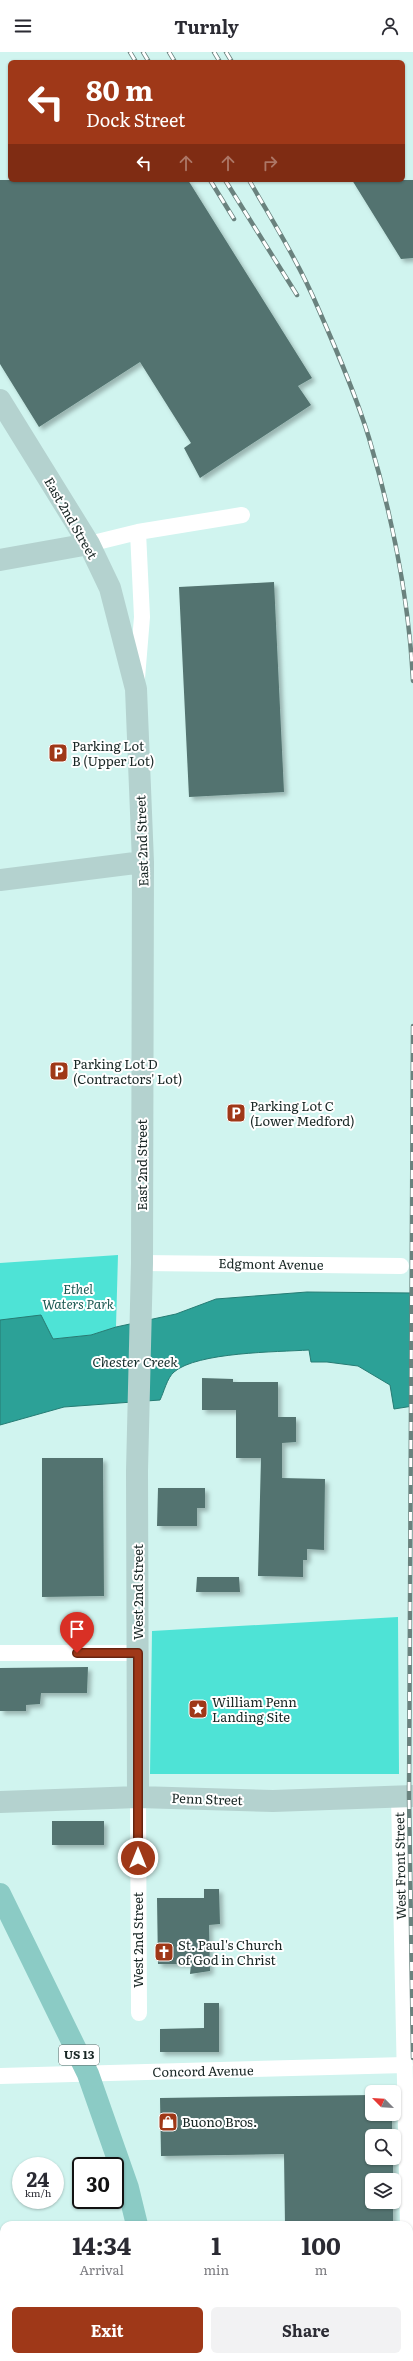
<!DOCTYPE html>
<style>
body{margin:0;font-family:Literata,serif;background:#f2f2f3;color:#2b2b33;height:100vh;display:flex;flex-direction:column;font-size:15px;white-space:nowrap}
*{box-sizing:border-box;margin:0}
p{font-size:13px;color:#7c7c81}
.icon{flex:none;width:22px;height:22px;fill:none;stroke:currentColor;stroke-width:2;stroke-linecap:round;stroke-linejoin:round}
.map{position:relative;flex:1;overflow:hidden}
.side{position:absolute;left:0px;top:2169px;width:413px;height:140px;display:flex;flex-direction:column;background:#fff;border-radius:12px 12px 0 0;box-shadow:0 1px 3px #0004}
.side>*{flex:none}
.banner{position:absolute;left:8px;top:8px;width:397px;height:122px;border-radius:6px;box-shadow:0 1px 3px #0004;background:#9f3818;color:#fff;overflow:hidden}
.needle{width:26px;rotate:294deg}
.fabs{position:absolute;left:365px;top:2033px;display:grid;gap:8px}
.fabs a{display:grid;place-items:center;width:36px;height:36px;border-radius:6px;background:#fff;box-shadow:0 1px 3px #0004;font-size:20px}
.speed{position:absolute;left:12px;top:2105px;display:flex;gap:8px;font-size:20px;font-weight:700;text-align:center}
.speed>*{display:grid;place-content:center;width:52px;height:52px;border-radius:50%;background:#fff;box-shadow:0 1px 3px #0004;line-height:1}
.speed small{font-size:10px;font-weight:400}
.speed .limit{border:2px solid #111;border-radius:6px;background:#fff;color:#111}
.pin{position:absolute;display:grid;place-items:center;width:34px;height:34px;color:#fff;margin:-41px -17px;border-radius:50% 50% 50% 0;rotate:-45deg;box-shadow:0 0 4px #0007}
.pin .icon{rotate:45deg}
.me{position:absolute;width:44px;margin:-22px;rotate:0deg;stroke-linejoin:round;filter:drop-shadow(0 0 3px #0008)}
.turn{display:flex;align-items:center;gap:14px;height:84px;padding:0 12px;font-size:18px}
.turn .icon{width:52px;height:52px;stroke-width:2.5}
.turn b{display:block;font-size:28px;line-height:34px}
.lanes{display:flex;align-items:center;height:38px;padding:0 12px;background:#0003;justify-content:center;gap:20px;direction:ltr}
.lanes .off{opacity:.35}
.eta{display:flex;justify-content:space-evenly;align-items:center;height:68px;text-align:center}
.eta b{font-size:24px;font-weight:700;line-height:28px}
.cta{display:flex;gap:8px;margin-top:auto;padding:8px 12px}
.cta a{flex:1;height:46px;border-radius:6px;background:#9f3818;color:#fff;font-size:16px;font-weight:700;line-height:46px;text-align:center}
.cta a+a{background:#f2f2f3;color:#2b2b33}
header{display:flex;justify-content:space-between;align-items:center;height:52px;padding:0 12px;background:#fff;font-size:18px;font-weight:700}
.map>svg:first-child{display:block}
.green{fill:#4ee3d6}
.water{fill:#2ca197;stroke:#267c74}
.building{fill:#52736f;filter:url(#shadow)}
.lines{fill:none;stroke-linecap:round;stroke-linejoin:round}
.street{stroke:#fff;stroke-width:16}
.secondary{stroke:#b4d2cf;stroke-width:22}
.primary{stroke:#8bcbc5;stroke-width:22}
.rail-casing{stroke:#6a827e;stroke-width:4.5}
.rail{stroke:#fff;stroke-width:3;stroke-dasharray:9;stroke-linecap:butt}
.route-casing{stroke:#672410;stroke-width:10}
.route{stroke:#9f3818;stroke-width:7}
.labels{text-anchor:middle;stroke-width:4;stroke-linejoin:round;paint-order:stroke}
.shield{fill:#fff;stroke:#5d6766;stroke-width:1}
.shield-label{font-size:12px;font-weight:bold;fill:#182624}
.street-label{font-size:13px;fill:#182624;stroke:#fff}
.poi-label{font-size:13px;fill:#182624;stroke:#fff;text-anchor:start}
.park-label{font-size:13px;font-style:italic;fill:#1b5953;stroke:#fff}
.water-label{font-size:14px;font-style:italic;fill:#162e2c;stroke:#fff}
</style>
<header><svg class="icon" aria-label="menu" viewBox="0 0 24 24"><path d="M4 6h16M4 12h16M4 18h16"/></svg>Turnly<svg class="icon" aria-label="person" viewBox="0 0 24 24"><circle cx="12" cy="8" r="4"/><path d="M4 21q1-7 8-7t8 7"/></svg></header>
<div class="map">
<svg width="413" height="2309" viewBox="0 0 413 2309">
<defs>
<filter id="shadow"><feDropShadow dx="3.5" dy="3.5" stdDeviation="2" flood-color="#0004"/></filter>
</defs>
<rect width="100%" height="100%" fill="#d0f4ef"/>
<path class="green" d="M118 1203 116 1275 91 1283 53 1287 0 1268V1211Z
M398 1565 399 1722H150L152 1579Z"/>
<path class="water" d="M307 1240 413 1241V1354L394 1357 390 1333 358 1314 327 1310H311L309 1298C277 1300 197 1300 174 1320 167 1326 164 1340 160 1348L64 1355 0 1373V1268L41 1263 53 1287 91 1283 116 1275 176 1262 216 1247Z"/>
<path class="building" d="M0 128H188L312 326 298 334 311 353 200 426 184 396 191 391 140 310 39 375 0 312Z
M352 128H413V206L401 207Z
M274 530 284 740 189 745 179 535Z
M202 1326 233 1327V1330H278V1365H296V1390L282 1391V1426L325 1427 324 1498 307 1497V1508H303V1525L258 1524 261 1406H236V1358H202Z
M42 1406H103L104 1544 42 1545Z
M158 1436H205V1456H197V1474H157Z
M197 1525H239L240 1540H196Z
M88 1615 87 1641H41L40 1652 26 1653V1659H0V1616Z
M52 1769H104V1793H52Z
M204 1837H219L220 1872 209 1873 210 1919 190 1922 191 1912H158L157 1846H204Z
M204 1951H219V2000H160V1977L204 1976Z
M372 2043V2062H392V2084H372V2106H393V2128H372V2150H393V2173H285L284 2102 161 2104 160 2046Z"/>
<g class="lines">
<path class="street" d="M89 492 138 480 242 463
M137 626 142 565 138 480
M142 1211 401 1214
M0 1601H138
M399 1744 408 2173
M138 1745 139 1961
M0 2024 405 2013
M409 2216 411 2309
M0 2303H4"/>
<path class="secondary" d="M0 348 89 492 110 536 136 637 143 810 142 1211 137 1419 138 1745
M0 508 89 492
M0 828 143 810
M0 1750 138 1745 273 1749 413 1744"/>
<path class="primary" d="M0 1842 88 2022 128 2136 137 2173
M156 2305V2309"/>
<g class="rail-casing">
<path id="rail" d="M130 0 136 10
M143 0 149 10
M169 0 175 10
M214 0 220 10
M226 0 232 10
M210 128 234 167
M225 128 297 243
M249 128C273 170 299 211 318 256 336 297 356 343 369 386 392 464 409 548 413 629
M413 974 409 1744 413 2006"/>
</g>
<use href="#rail" class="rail"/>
</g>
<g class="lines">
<g class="route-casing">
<path id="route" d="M77 1601H138V1806"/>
</g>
<use href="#route" class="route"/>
</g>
<defs>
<g id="parking-square" transform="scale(1)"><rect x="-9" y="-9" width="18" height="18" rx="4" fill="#9f3818" stroke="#fff"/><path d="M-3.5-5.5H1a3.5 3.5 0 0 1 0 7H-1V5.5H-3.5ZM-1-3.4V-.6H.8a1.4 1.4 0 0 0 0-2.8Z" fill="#fff"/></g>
<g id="sight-square" transform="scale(1)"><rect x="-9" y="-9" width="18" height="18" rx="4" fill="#9f3818" stroke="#fff"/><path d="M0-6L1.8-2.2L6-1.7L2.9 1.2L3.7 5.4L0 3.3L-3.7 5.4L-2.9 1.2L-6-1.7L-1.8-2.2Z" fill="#fff"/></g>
<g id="church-square" transform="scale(1)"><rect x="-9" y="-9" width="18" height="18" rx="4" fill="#9f3818" stroke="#fff"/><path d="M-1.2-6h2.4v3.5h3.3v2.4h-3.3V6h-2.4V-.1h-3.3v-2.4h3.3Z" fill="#fff"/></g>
<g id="shop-square" transform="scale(1)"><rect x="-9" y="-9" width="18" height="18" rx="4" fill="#9f3818" stroke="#fff"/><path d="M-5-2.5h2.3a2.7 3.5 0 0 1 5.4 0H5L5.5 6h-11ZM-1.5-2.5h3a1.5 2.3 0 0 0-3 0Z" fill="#fff"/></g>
</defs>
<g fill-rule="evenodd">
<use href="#parking-square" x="58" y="701"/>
<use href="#parking-square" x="59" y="1019"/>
<use href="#parking-square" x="236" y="1061"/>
<use href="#sight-square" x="198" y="1657"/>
<use href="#church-square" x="164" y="1900"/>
<use href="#shop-square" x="168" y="2070"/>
</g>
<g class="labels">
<rect class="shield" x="59" y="1993" width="40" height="20" rx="3"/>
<g class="shield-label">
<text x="79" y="2007">US 13</text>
</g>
<g class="street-label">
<text transform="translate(71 466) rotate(60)" y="5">East 2nd Street</text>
<text transform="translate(142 789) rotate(-92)" y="5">East 2nd Street</text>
<text transform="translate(142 1113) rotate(-90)" y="5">East 2nd Street</text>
<text transform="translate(271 1212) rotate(1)" y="5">Edgmont Avenue</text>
<text transform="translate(138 1540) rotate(-90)" y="5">West 2nd Street</text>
<text transform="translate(207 1747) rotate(2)" y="5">Penn Street</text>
<text transform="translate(400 1814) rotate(-91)" y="5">West Front Street</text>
<text transform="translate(138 1888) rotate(-90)" y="5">West 2nd Street</text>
<text transform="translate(203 2019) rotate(-1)" y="5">Concord Avenue</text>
</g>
<g class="poi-label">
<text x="72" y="699">Parking Lot<tspan x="72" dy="15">B (Upper Lot)</tspan></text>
<text x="73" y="1017">Parking Lot D<tspan x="73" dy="15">(Contractors' Lot)</tspan></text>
<text x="250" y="1059">Parking Lot C<tspan x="250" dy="15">(Lower Medford)</tspan></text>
<text x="212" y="1655">William Penn<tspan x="212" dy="15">Landing Site</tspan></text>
<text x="178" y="1898">St. Paul's Church<tspan x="178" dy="15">of God in Christ</tspan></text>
<text x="182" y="2075">Buono Bros.</text>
</g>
<g class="park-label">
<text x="78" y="1242">Ethel<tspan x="78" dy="15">Waters Park</tspan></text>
</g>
<g class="water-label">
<text x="135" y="1315">Chester Creek</text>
</g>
</g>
</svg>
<div class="fabs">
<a><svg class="needle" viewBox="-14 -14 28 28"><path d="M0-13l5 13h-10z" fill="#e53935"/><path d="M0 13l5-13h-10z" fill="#7c7c81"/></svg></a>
<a><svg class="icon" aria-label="search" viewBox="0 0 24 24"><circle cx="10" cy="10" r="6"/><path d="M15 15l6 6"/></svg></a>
<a><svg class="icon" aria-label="layers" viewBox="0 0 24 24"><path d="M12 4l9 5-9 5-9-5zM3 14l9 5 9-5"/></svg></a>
</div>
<div class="speed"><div>24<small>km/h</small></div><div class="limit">30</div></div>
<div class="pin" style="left:77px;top:1601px;background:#d93025"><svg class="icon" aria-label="arrive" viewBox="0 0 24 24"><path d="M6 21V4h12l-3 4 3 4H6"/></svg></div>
<svg class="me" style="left:138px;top:1806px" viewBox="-20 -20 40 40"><circle r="17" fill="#9f3818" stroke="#fff" stroke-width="3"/><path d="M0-11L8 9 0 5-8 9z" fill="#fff"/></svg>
<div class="banner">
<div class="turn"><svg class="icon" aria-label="left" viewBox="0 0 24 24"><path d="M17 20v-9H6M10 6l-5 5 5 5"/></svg><div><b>80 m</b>Dock Street</div></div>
<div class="lanes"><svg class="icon" aria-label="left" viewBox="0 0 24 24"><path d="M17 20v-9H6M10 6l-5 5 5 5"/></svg><svg class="icon off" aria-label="ahead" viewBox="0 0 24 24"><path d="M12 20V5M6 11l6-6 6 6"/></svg><svg class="icon off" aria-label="ahead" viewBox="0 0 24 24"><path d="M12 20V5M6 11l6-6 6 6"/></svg><svg class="icon off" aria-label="right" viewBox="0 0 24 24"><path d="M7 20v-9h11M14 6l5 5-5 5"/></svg></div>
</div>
<section class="side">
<div class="eta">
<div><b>14:34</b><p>Arrival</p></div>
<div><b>1</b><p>min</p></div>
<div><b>100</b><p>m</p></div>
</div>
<div class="cta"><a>Exit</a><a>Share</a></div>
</section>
</div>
